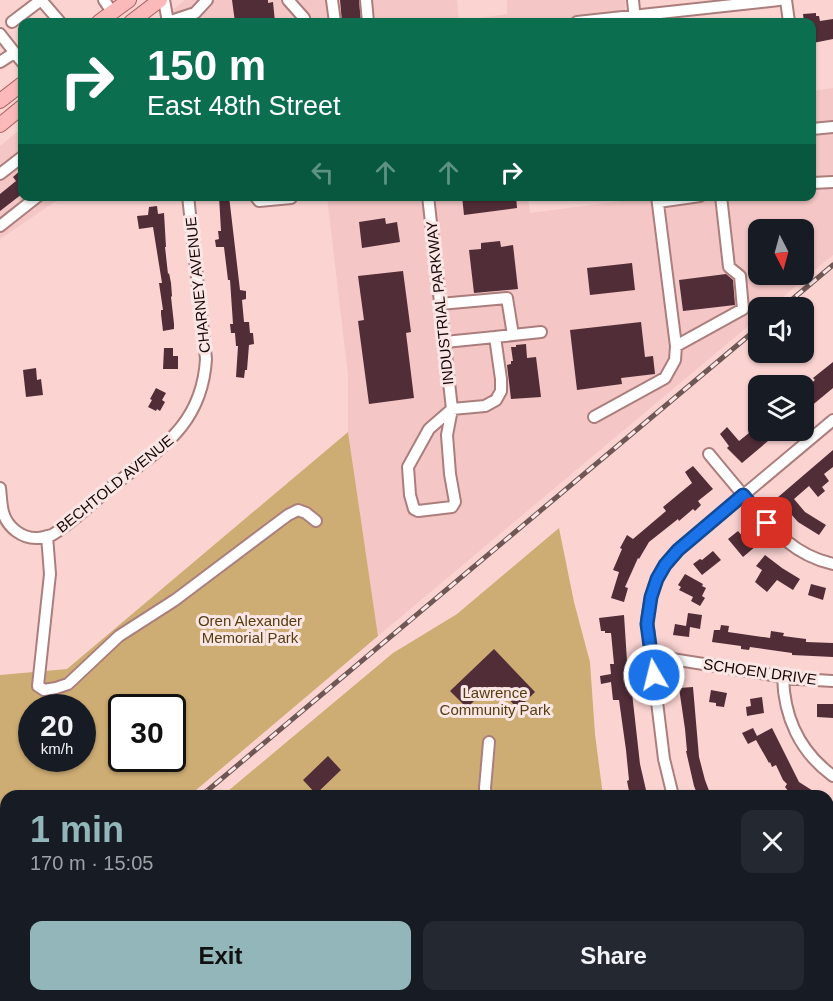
<!DOCTYPE html>
<meta charset="utf-8">
<style>
body{margin:0;font-family:Arial,sans-serif;background:#242831;color:#f1f3f6;height:100vh;display:flex;flex-direction:column;font-size:22px;white-space:nowrap}
*{box-sizing:border-box;margin:0}
p{font-size:20px;color:#9ea1a6}
.icon{flex:none;width:33px;height:33px;fill:none;stroke:currentColor;stroke-width:2;stroke-linecap:round;stroke-linejoin:round}
.map{position:relative;flex:1;overflow:hidden}
.side{position:absolute;left:0px;top:790px;width:834px;height:212px;display:flex;flex-direction:column;background:#171b24;border-radius:18px 18px 0 0;box-shadow:0 2px 4px #0004}
.side>*{flex:none}
.guide{position:absolute;left:18px;top:18px;width:798px;height:183px;border-radius:12px;box-shadow:0 2px 4px #0004;background:#0b6e4f;color:#fff;overflow:hidden}
.needle{width:39px;rotate:174deg}
.buttons{position:absolute;left:748px;top:219px;display:grid;gap:12px}
.buttons a{display:grid;place-items:center;width:66px;height:66px;border-radius:12px;background:#171b24;box-shadow:0 2px 4px #0004;font-size:30px}
.speed{position:absolute;left:18px;top:694px;display:flex;gap:12px;font-size:30px;font-weight:700;text-align:center}
.speed>*{display:grid;place-content:center;width:78px;height:78px;border-radius:50%;background:#171b24;box-shadow:0 2px 4px #0004;line-height:1}
.speed small{font-size:15px;font-weight:400}
.speed .limit{border:3px solid #111;border-radius:9px;background:#fff;color:#111}
.pin{position:absolute;display:grid;place-items:center;width:51px;height:51px;color:#fff;margin:-26px;border-radius:12px;box-shadow:0 3px 9px #0006}
.me{position:absolute;width:66px;margin:-33px;rotate:352deg;stroke-linejoin:round;filter:drop-shadow(0 0 4px #0008)}
.turn{display:flex;align-items:center;gap:21px;height:126px;padding:0 30px;font-size:27px}
.turn .icon{width:78px;height:78px;stroke-width:2.5}
.turn b{display:block;font-size:42px;line-height:51px}
.lanes{display:flex;align-items:center;height:57px;padding:0 30px;background:#0003;justify-content:center;gap:30px;direction:ltr}
.lanes .off{opacity:.35}
.round{display:grid;place-items:center;flex:none;width:63px;height:63px;border-radius:12px;background:#242831}
.summary{display:flex;align-items:center;justify-content:space-between;height:102px;padding:0 30px}
h1{font-size:36px;font-weight:800;line-height:45px;color:#92b6b9}
.primary-button{display:flex;gap:12px;margin-top:auto;padding:12px 30px}
.primary-button a{flex:1;height:69px;border-radius:12px;background:#92b6b9;color:#111;font-size:24px;font-weight:800;line-height:69px;text-align:center}
.primary-button a+a{background:#242831;color:#f1f3f6}
.map>svg:first-child{display:block}
.built{fill:#f4c6c5;fill-rule:evenodd}
.green{fill:#cead74;fill-rule:evenodd}
.building{fill:#512d38}
.lines{fill:none;stroke-linecap:round;stroke-linejoin:round}
.minor-casing{stroke:#ab7e7d;stroke-width:14}
.major-casing{stroke:#ab5d5e;stroke-width:16}
.minor{stroke:#fff;stroke-width:10}
.major{stroke:#fcb9ba;stroke-width:14}
.rail-casing{stroke:#6f5756;stroke-width:5}
.rail{stroke:#fbe6e6;stroke-width:3;stroke-dasharray:9;stroke-linecap:butt}
.route-casing{stroke:#114b97;stroke-width:15}
.route{stroke:#1a73e8;stroke-width:10}
.labels{text-anchor:middle;stroke-width:6;stroke-linejoin:round;paint-order:stroke}
.street-label{font-size:15px;fill:#170808;stroke:#fbe6e6}
.park-label{font-size:15px;fill:#553d0f;stroke:#fbe6e6}
</style>
<div class="map">
<svg width="833" height="1001" viewBox="0 0 833 1001">
<rect width="100%" height="100%" fill="#fbd4d2"/>
<path class="built" d="M185 0H457L459 21 507 14V0H625L626 15 558 22H157Z
M833 88V255L771 307 759 308V317L378 636 348 432V375L327 197H528L530 213 660 196H812V91ZM759 230H804V274H759Z
M22 128V196L62 197 0 239V146Z"/>
<path class="green" d="M348 432 378 636 189 796H6V952L0 957V675L67 669ZM32 708H82V759H32ZM122 708H172V759H122Z
M559 528 574 602 590 662 595 734 603 796H222L393 653 457 614Z
M6 978V996H626V1001H0V983Z"/>
<path class="building" d="M232 0H268V3L273 2 275 22H235Z
M340 0H359L361 22H342Z
M816 13V16H819L820 21 833 19V39L813 43 812 22H804L803 14Z
M22 169V194L0 211V194L16 181 13 177Z
M219 196H229L240 290 246 291V299L242 300 244 322H249L250 333H253L254 344 249 345 247 370H245L244 378 236 377 238 346H236L235 333H231L230 324H233L230 280H228L224 247H216L215 240 219 239 218 231H221Z
M462 196H516L517 208 464 215Z
M157 206 158 214 164 213 166 247H165L168 274 169 273 171 283 172 296 171 297 174 324V329L163 331 161 314V310H163L159 283H162L153 227 139 229 137 216 148 215 149 207Z
M385 218 386 224 397 222 400 242 362 248 359 222Z
M759 225V262L755 263 749 227Z
M500 241 501 247 513 245 518 289 474 293 469 250 481 249V243Z
M632 263 635 290 590 295 587 268Z
M403 271 411 332 406 333 414 398 369 404 358 321 364 320 358 276Z
M726 274 733 280 735 305 683 311 679 280Z
M641 322 645 357 653 356 655 374 621 378 622 384 577 390 570 330Z
M526 344 527 358 536 357 541 397 511 399 507 365 511 364V361H513L511 347H516V345Z
M164 348H173V356H178V369H163Z
M833 362V388L804 412V389L815 380 813 378Z
M36 368 37 380 41 379 43 395 26 397 23 370Z
M156 388 166 393 162 400 165 402 160 411 157 409 156 411 148 407 152 400 150 399Z
M727 427 739 441 754 429 756 430H781L742 463 727 448 729 446 720 434Z
M833 450V467L824 474 829 481 822 487 825 491 818 497 809 486 794 499 805 512 826 525 819 535 798 522 777 498Z
M693 466 713 489 698 501 701 505 695 511 693 509 679 521 678 519 649 542 639 559 638 558 625 587 628 588 624 602 611 598 619 572 613 570 622 549 620 548 627 535 633 539 666 511 663 507 692 483 685 472Z
M738 531 744 538 746 536 756 546 743 557 728 539Z
M713 551 721 560 702 575 693 564 700 559 702 560Z
M765 555 782 568 800 579 793 590 777 580 767 592 755 582 762 570 756 566Z
M685 574 703 584 702 586 706 588 702 596 705 598 700 606 691 601 693 597 679 590 681 587 678 585Z
M811 584 826 588 823 600 808 595Z
M688 613 702 615 700 629 690 627 689 637 673 635 675 624 686 626Z
M624 615 627 661 629 666H632L633 675H630L640 764 646 790 633 793 632 790 629 791 627 781 629 780 626 750 619 700H613L611 682 601 684 600 676 611 674 610 664H614L611 633H605V631H601L599 618Z
M721 625 729 626 728 632 770 638 771 631 784 633 783 636 806 639V642L833 643V657L792 655V653L750 647 749 650 741 649V646L712 642 714 630H720Z
M494 649 535 692 518 709 497 687 487 688 467 708 450 691Z
M693 687 699 757 705 780 711 796H698L694 786 686 751H687L685 729 679 688Z
M711 690 727 693 724 707 716 706V703L709 702Z
M762 697 764 713 747 716 746 707 751 706 750 699Z
M817 704H833V718L817 717Z
M753 728 757 736 772 728 799 782 821 796H784L789 792 785 787 787 784 783 780 776 765 772 767 770 762 769 763 756 740 748 744 742 733Z
M328 756 341 770 316 794 303 780Z"/>
<g class="lines">
<g class="minor-casing">
<path id="minor" d="M41 0 60 22
M104 0 112 12
M164 0 168 22
M288 0 304 18 305 22
M332 0 335 22
M366 0 368 22
M633 0 635 21
M786 0 789 22
M12 22 41 0
M168 22 195 13 207 0
M577 22 779 0
M0 34 22 62
M0 62 14 53
M812 129 833 127
M0 174 22 157
M812 183 833 182
M255 196 259 201 291 198
M428 196 452 409 447 435 450 474 455 502 452 507 418 511 414 509 410 495 408 467 429 429 452 409 485 406 496 400 501 391V379L495 337 445 342
M658 202 700 196
M0 226 38 196
M440 304 507 298 513 335
M495 337 541 332
M676 346 743 309 740 276 729 267 721 196
M594 417 665 378 675 360 676 346 657 196
M709 454C722 470 735 485 748 501 773 530 794 555 833 564
M0 488C1 496 1 504 3 512 7 527 22 539 38 538 43 538 47 536 52 535 72 523 91 504 109 489 158 450 202 427 206 359L188 196
M47 536 50 574 38 686 44 690 56 688 68 684 119 636 175 600 288 515 298 510 306 513 316 521
M653 656 798 679 833 681
M783 677C784 717 800 752 833 776
M486 796 485 788 489 742
M673 796 664 759 647 620 651 597 657 579 665 565 678 550 833 420
M828 923 833 924
M510 996 511 1001"/>
</g>
<g class="major-casing">
<path id="major" d="M99 22 129 0
M131 22 160 0
M0 101 22 84
M0 125 22 107"/>
</g>
<use href="#minor" class="minor"/>
<use href="#major" class="major"/>
<g class="rail-casing">
<path id="rail" d="M782 308 833 265
M201 796 759 327
M0 966 6 961"/>
</g>
<use href="#rail" class="rail"/>
</g>
<g class="lines">
<g class="route-casing">
<path id="route" d="M654 675 647 624 651 597 657 579 665 565 678 550 743 495 767 523"/>
</g>
<use href="#route" class="route"/>
</g>
<g class="labels">
<g class="street-label">
<text transform="translate(198 285) rotate(-96)" y="5">CHARNEY AVENUE</text>
<text transform="translate(440 303) rotate(-96)" y="5">INDUSTRIAL PARKWAY</text>
<text transform="translate(115 484) rotate(-39)" y="5">BECHTOLD AVENUE</text>
<text transform="translate(760 672) rotate(8)" y="5">SCHOEN DRIVE</text>
</g>
<g class="park-label">
<text x="250" y="626">Oren Alexander<tspan x="250" dy="17">Memorial Park</tspan></text>
<text x="495" y="698">Lawrence<tspan x="495" dy="17">Community Park</tspan></text>
</g>
</g>
</svg>
<div class="buttons">
<a><svg class="needle" viewBox="-14 -14 28 28"><path d="M0-13l5 13h-10z" fill="#e53935"/><path d="M0 13l5-13h-10z" fill="#9ea1a6"/></svg></a>
<a><svg class="icon" aria-label="sound" viewBox="0 0 24 24"><path d="M4 9h4l5-4v14l-5-4H4zM17 9q2 3 0 6"/></svg></a>
<a><svg class="icon" aria-label="layers" viewBox="0 0 24 24"><path d="M12 4l9 5-9 5-9-5zM3 14l9 5 9-5"/></svg></a>
</div>
<div class="speed"><div>20<small>km/h</small></div><div class="limit">30</div></div>
<div class="pin" style="left:767px;top:523px;background:#d93025"><svg class="icon" aria-label="arrive" viewBox="0 0 24 24"><path d="M6 21V4h12l-3 4 3 4H6"/></svg></div>
<svg class="me" style="left:654px;top:675px" viewBox="-20 -20 40 40"><circle r="17" fill="#1a73e8" stroke="#fff" stroke-width="3"/><path d="M0-11L8 9 0 5-8 9z" fill="#fff"/></svg>
<div class="guide">
<div class="turn"><svg class="icon" aria-label="right" viewBox="0 0 24 24"><path d="M7 20v-9h11M14 6l5 5-5 5"/></svg><div><b>150 m</b>East 48th Street</div></div>
<div class="lanes"><svg class="icon off" aria-label="left" viewBox="0 0 24 24"><path d="M17 20v-9H6M10 6l-5 5 5 5"/></svg><svg class="icon off" aria-label="ahead" viewBox="0 0 24 24"><path d="M12 20V5M6 11l6-6 6 6"/></svg><svg class="icon off" aria-label="ahead" viewBox="0 0 24 24"><path d="M12 20V5M6 11l6-6 6 6"/></svg><svg class="icon" aria-label="right" viewBox="0 0 24 24"><path d="M7 20v-9h11M14 6l5 5-5 5"/></svg></div>
</div>
<section class="side">
<div class="summary"><div><h1>1 min</h1><p>170 m · 15:05</p></div><a class="round"><svg class="icon" aria-label="close" viewBox="0 0 24 24"><path d="M6 6l12 12M18 6L6 18"/></svg></a></div>
<div class="primary-button"><a>Exit</a><a>Share</a></div>
</section>
</div>
